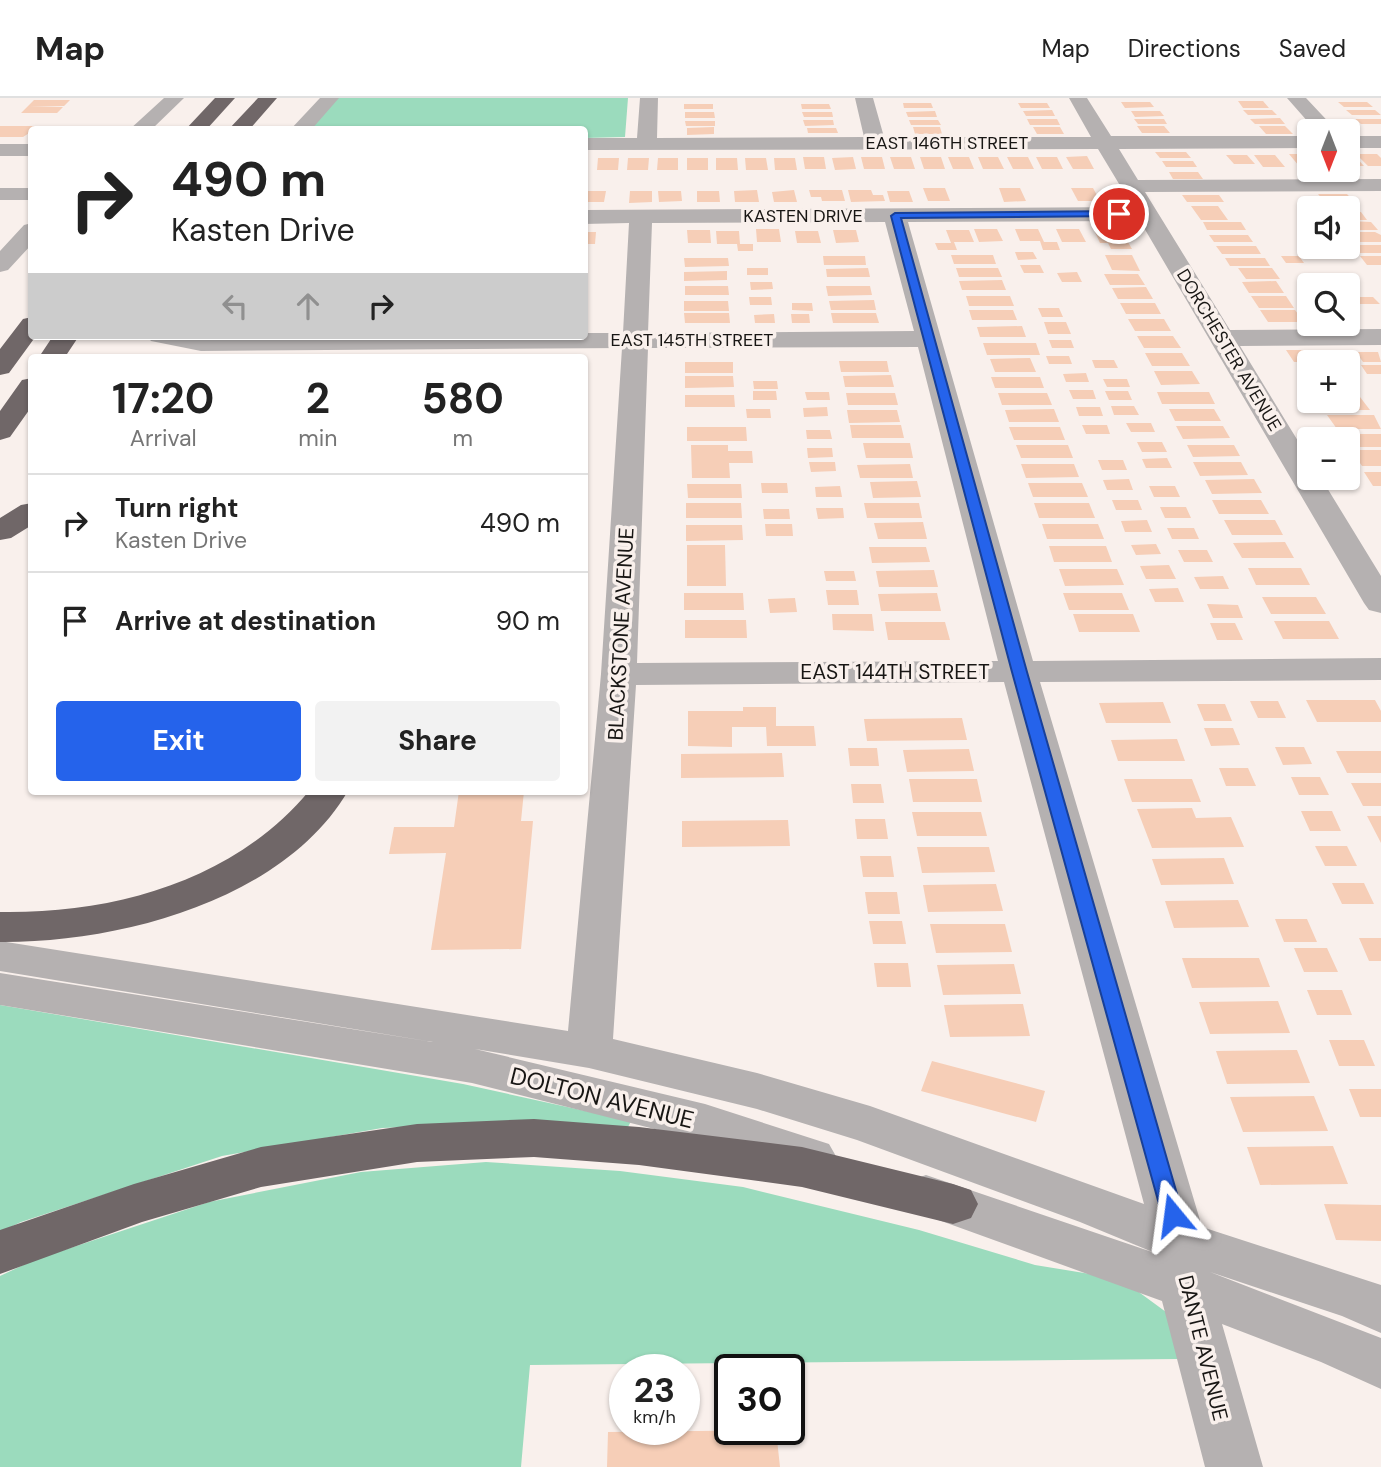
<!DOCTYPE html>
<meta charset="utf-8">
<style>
body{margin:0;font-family:"DM Sans",sans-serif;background:#f2f2f2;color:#222;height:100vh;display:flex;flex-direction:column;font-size:26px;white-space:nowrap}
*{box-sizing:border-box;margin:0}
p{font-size:23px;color:#767676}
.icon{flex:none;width:38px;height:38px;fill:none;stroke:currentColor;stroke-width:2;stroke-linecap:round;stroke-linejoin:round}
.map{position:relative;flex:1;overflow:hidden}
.sheet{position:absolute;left:28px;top:256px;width:560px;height:441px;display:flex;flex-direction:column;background:#fff;border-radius:7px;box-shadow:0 2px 5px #0004}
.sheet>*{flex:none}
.banner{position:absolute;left:28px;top:28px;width:560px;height:214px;border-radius:7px;box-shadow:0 2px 5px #0004;background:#fff;color:#222;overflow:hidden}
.needle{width:46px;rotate:180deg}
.controls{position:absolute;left:1297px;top:21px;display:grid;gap:14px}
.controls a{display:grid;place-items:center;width:63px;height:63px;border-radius:7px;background:#fff;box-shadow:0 2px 5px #0004;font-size:35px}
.speed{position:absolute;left:609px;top:1256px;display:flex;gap:14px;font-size:35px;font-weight:700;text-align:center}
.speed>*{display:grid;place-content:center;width:91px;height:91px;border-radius:50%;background:#fff;box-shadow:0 2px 5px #0004;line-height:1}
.speed small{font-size:18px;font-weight:400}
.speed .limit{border:4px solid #111;border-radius:10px;background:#fff;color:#111}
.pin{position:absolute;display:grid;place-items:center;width:60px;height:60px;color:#fff;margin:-30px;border:4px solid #fff;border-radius:50%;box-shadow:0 2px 7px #0007}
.me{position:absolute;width:77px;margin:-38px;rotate:344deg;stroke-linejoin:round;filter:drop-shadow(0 0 5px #0008)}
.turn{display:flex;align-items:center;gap:24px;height:147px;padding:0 28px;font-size:32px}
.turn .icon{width:91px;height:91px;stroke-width:2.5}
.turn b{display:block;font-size:49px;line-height:60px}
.lanes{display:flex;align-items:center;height:66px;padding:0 28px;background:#0003;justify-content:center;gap:35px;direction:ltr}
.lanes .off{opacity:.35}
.eta{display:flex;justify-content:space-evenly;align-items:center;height:119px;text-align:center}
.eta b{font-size:42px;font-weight:700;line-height:49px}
.button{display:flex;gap:14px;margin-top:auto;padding:14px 28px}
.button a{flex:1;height:80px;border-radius:7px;background:#2563eb;color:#fff;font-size:28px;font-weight:700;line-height:80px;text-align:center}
.button a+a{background:#f2f2f2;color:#222}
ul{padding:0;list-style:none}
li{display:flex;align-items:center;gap:21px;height:98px;padding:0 28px;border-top:2px solid #e0e0e0}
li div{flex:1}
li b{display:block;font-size:26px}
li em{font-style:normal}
header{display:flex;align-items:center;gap:42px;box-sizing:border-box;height:98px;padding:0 35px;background:#fff;border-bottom:2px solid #e0e0e0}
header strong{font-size:33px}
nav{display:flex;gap:38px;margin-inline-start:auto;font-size:24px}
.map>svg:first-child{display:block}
.green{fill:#9bdbbd}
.building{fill:#f6ceb7}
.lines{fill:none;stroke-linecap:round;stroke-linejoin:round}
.minor{fill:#b5b1b1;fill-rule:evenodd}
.highway{fill:#706768;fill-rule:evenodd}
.route{fill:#2563eb;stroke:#184099;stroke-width:2}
.labels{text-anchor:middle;stroke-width:7;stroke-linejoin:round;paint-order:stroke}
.far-street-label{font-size:18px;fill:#181614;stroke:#f9f0ec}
.street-label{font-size:21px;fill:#181614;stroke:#f9f0ec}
.near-street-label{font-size:24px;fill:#181614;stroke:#f9f0ec}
</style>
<header>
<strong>Map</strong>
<nav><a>Map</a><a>Directions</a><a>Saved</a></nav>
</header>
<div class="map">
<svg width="1381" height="1369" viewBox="0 0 1381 1369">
<rect width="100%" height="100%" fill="#f9f0ec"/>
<path class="green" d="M335 0H628L625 39 585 40 584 32H305Z
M0 907 463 986 631 1023 626 1033 536 1024 382 1030 222 1058 21 1124 0 1134Z
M486 1064 620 1073 743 1089 919 1132 1035 1167 1121 1181 1166 1214 1178 1261 530 1267 521 1369H0V1178L34 1162 209 1104 361 1074Z"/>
<path class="building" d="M34 2H70L64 8H30L63 9 57 15H21Z
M1238 3H1263L1269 10H1243Z
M1121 4H1150L1154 9 1125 10Z
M1338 4H1367L1373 9H1344Z
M903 5H931L933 10H904Z
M1018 5H1047L1050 10H1021Z
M684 6H713V11H684Z
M801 6H829L831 11H802Z
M1052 12 1055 18H1026L1023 13Z
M1243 12H1272L1277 17H1248Z
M1346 12H1375L1381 17H1352Z
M935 13 937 19H908L906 14Z
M1131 13H1160L1164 18 1135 19Z
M685 14H714L715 20H685Z
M802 14H832L833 19H804Z
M1280 20 1285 26H1255L1250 21Z
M1027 21H1057L1060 27H1030Z
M1134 21H1164L1167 26H1138Z
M1355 21H1381V26H1361Z
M803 22H833L834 27 805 28Z
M909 22H938L941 27H911Z
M685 23H715V28H686Z
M0 28H40L23 39H0Z
M1137 28H1164L1170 35H1142Z
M1259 28H1285L1293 36H1266Z
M714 29V36L687 37V30Z
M913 29H940L942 36H915Z
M1033 29H1060L1064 36H1037Z
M807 30H836L838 35H808Z
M1155 54H1186L1191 60H1160Z
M1289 56H1309V68H1299Z
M1348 56H1353L1364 68H1348Z
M1356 56H1377L1381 60V68H1368Z
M1226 57H1247L1255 66H1234Z
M1254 57H1275L1285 69H1263Z
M1087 58 1094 71H1073L1066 59Z
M803 59H824L826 71H805Z
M853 59 856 71 835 72 832 60Z
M861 59H882L885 71H864Z
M890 59H911L915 71H894Z
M920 59H941L945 71H924Z
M948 59H969L974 71H953Z
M978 59H998L1004 71H983Z
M1007 59H1028L1034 71H1013Z
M1036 59H1057L1063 71H1042Z
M598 60H619L618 72H597Z
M628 60H649L648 72H627Z
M658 60H678V72H657Z
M687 60H708V72H687Z
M716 60H737L738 72H716Z
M745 60H766L768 72H746Z
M774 60H795L797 72H775Z
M1162 63H1193L1197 69H1166Z
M1169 74H1198L1203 81H1173Z
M923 90H945L950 103H928Z
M999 90H1020L1026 103 1004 104Z
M1071 90H1093L1100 103H1078Z
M757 92 759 104H735L734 93Z
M794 92 797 104H774L772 94Z
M809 92H842L845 103H822L821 99H811Z
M848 92H871L873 97H883L885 103 851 104Z
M584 93H606L604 104H584Z
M630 93H652V104L629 105Z
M658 93H681L682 103 659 104Z
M697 93H719L720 104H697Z
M887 93H909L913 104H890Z
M1318 96H1347L1359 109 1330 110Z
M1182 97H1219L1224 104H1187Z
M1191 108H1218L1228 122H1201Z
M1348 112 1361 114 1367 122H1348Z
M1348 123 1371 124 1378 132H1348Z
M1203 124H1241L1246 132H1207Z
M1093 130H1116L1123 144H1128L1132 151H1111L1108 145H1100Z
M756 131H779L781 144H757Z
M974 131H997L1003 143 979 144Z
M1015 131H1038L1044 144H1057L1060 152H1043L1040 143H1020Z
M1056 131H1079L1086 144H1062Z
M687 132H710L711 145H688Z
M833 132H856L859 144 836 145Z
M946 132H969L974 144H954L957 152H938L935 145H951Z
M716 133H739L740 146H753V153H738L737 146H717Z
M795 133H818L821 145H797Z
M584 134H596L595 146H584Z
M1348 134H1375L1381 137V144H1355Z
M1209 137H1248L1253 144H1214Z
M1351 147H1381V155H1358Z
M1216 148H1256L1261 156H1222Z
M1015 154H1033L1037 161 1018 162Z
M951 157H993L996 166H954Z
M1105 157H1132L1140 173 1112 172Z
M823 158H865L866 167H824Z
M1281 158H1299L1304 165H1286Z
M1360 158H1381V167H1367Z
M684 160H728L729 168 685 169Z
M1225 160H1265L1270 168H1230Z
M1020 167H1040L1044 175H1024Z
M747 170H768V177H747Z
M868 170 870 179H827L826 171Z
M956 170H998L1002 179H959Z
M1238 170H1272L1280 181H1246Z
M727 173V182L684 183V174Z
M1077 174 1082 184H1062L1057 175Z
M1104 176H1138L1145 187H1110Z
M1002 182 1006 192H962L959 183Z
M1276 183 1284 195H1249L1242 184Z
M750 184H772L773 191 751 192Z
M685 188H728L729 197H685Z
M826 188H870L872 197 828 198Z
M1146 189 1153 201H1118L1112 190Z
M966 198H1010L1014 208H969Z
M1251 198H1286L1294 210H1259Z
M749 199H771L772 207H750Z
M1354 199H1373L1380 206H1360Z
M874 202 876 212H831L829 203Z
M684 203H728L729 213H684Z
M792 205H812L813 213 792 212Z
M1120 205H1155L1161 216H1126Z
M1038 210H1059L1063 219H1042Z
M969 212H1013L1017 222H972Z
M1260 212H1295L1304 224H1268Z
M684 215H729L730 225H685Z
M831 215H876L879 225H833Z
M774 216 775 225H755L754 217Z
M791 216H809L810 225H792Z
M1128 221H1164L1171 233H1135Z
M1044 224H1066L1071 236H1048Z
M1022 228 1026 239H980L977 229Z
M1137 238H1173L1181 250H1144Z
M1049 242H1071L1074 250H1052Z
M983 245H1036L1040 257H987Z
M1286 252H1330L1338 264H1294Z
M1356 254H1378L1381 264H1363Z
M1145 255H1182L1190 268H1152Z
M1046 258H1069L1072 266H1049Z
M1030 260 1036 274H995L990 261Z
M1092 262H1114L1118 270H1095Z
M839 263H887L889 274H841Z
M685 264H733V275H685Z
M1361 267H1381V276H1367Z
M1154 273H1192L1200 286 1161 287Z
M1086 275 1089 284H1066L1063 276Z
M891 277 894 289H845L843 278Z
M685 278H733L734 289 685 290Z
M991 279H1040L1044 290H995Z
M1103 281H1127L1130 289H1107Z
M753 283H777L778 291H754Z
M1069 292H1093L1096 301H1073Z
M753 293H776L777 302H753Z
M1105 293H1128L1132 302H1109Z
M805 294H829L830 302H807Z
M1157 294H1209L1215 306H1162Z
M846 295H895L898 307H848Z
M998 295H1047L1052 307H1002Z
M685 297H734L735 309H685Z
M1348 299H1360L1370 312H1323L1317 303H1348Z
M1111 308H1134L1139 317H1114Z
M827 309 828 318 804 319 803 310Z
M1076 309H1100L1103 318H1079Z
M746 311H770L771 320H747Z
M1054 311 1059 324H1009L1005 312Z
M1169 311H1214L1221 323H1175Z
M847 312H897L900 324 849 325Z
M1327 317H1374L1381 331H1337Z
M1126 325H1151L1155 334H1131Z
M850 327H901L904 340H852Z
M1082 327H1107L1110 336H1086Z
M1176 328H1223L1230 340 1183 341Z
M687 329H746L747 343H687Z
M1009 329H1060L1065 342H1014Z
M806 332H830L832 341H807Z
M1341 336H1381V349H1350L1348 341Z
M1137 344H1162L1167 354H1142Z
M863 345H910L913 360H866Z
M691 347H728V353H752L753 365H729L730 380H692Z
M1016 347H1068L1073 360H1021Z
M1187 347H1234L1240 358 1193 359Z
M807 350H832L833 359 808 360Z
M1351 352H1381V368H1362Z
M1167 360 1172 370H1146L1142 361Z
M1098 362H1123L1127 372H1102Z
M809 364H835L836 373 811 374Z
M1193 364H1241L1248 377 1200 378Z
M910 366 913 380H860L857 367Z
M1021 366H1074L1079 379 1026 380Z
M1364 374H1381V388H1373Z
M1129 381 1133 392H1107L1103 382Z
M1254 381 1262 395 1212 396 1205 382Z
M917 383 921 399 873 400 870 384Z
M761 385H787L788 395H762Z
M1028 385H1082L1088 399H1033Z
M687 386H741L742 400H688Z
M840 388 842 399H816L815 389Z
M1149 388H1175L1180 399H1154Z
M1112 402H1138L1142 412H1116Z
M1212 402H1261L1269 416H1219Z
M686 405H741L742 420H686Z
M864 405H919L922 420H867Z
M1034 405H1089L1095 420H1039Z
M1160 409H1186L1191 420H1165Z
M816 410H843L844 420 818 421Z
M763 411H789L790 421H764Z
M1147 422 1152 434H1125L1121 423Z
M1224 422H1275L1283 437H1232Z
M923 424 927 441H878L874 425Z
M765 426H792L793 438H766Z
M1042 426H1098L1104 441H1047Z
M686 427H742L743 442 686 443Z
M1167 430H1194L1199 441H1172Z
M1285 444 1294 460H1242L1233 445Z
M1156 446 1161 456 1136 457 1131 447Z
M687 447H725L726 488H687Z
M1049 448H1106L1112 464H1054Z
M869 449H926L930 464 872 465Z
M1178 452H1207L1213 464H1184Z
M1169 467 1176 481H1146L1140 468Z
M1248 470H1301L1310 487H1256Z
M1059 471H1117L1124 487 1065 488Z
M934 472 938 489H879L876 473Z
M824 473H854L856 483H826Z
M1223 478 1229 491H1200L1194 479Z
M1178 490 1184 504H1155L1149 491Z
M826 492H857L859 507H828Z
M684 495H743L744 512H684Z
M937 495 941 513H881L878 496Z
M1063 495H1122L1129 512H1069Z
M1262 499H1316L1326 516H1271Z
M795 500 797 514 770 515 768 501Z
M1207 506 1238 507 1243 520H1213Z
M832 516H872L874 533 833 532Z
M1073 516H1133L1140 534H1079Z
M685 522H746L747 540H685Z
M1274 523H1329L1339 541H1283Z
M885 524H945L950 542H888Z
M1210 525H1235L1243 542H1217Z
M1306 602H1375L1381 613V624H1317Z
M1250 603H1278L1286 620H1258Z
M1163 604 1171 625H1106L1099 605Z
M1197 606H1225L1232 623H1204Z
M743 609H776V628H814L816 648H767L766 629H732V649L688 648V613H743Z
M962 620 967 642 867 643 864 621Z
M1204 630H1233L1240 647 1211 648Z
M1177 641 1185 663H1118L1111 642Z
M1275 649H1304L1312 666 1283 667Z
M848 650H877L879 668H850Z
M969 651 974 673 907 674 903 652Z
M1336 653H1381V675H1347Z
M782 655 784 679 681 680V656Z
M1219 670H1248L1256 688H1226Z
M1291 679H1320L1329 697H1299Z
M909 681H977L982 704H913Z
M1124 681H1192L1201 704H1132Z
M1351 685H1381V708H1363Z
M851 686H881L884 705H853Z
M459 693H524L521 723H533L521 851 431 852 446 755 389 756 394 729H454Z
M1192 710 1196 720 1231 719 1244 749 1152 750 1137 711Z
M1301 713H1332L1341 733H1310Z
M912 714H981L987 738H917Z
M1367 718H1381V745Z
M855 721H885L888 741H857Z
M788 722 790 748 682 749V723Z
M1315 748H1347L1357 768H1325Z
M917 749H989L995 774 922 775Z
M860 758H891L894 779H863Z
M1224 760 1234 786 1161 787 1152 761Z
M1332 785H1364L1374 806H1342Z
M996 786 1003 813 928 814 923 787Z
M865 794H897L900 816H868Z
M1238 802 1249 829 1174 830 1165 803Z
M1275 821H1307L1317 844H1284Z
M869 823H902L906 846H873Z
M930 826H1005L1012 854 936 855Z
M1359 840H1381V863H1369Z
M1294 850H1327L1338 874H1304Z
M1182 860H1259L1270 889 1192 890Z
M874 865H908L911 889H877Z
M1014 866 1021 896 943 897 937 867Z
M1307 892H1342L1352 917H1317Z
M1278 903 1290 935 1210 936 1199 904Z
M1023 906 1030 938 950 939 944 907Z
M1329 942H1364L1375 968H1339Z
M1297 952 1310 985 1227 986 1216 953Z
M932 963 1045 993 1036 1024 921 993Z
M1349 991H1381V1019H1360Z
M1314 998 1328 1033 1243 1034 1230 999Z
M1333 1048 1348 1086 1260 1087 1247 1049Z
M1324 1106 1381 1107V1143L1336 1142Z
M776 1332 780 1369H607L608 1334Z"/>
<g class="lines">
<path class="minor" d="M164 0H184L151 32H129Z
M320 0H339L311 32H290Z
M640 0H658L657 40 864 39 855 0H873L884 39H1091L1069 0H1087L1111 38H1309V50L1119 51 1138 82 1381 81V93L1145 94 1230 232 1381 231V247L1240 248 1309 361V380H1321L1381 478V515L1369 512 1364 505 1140 123 908 124 1033 563 1381 560V582L1040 584 1202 1129 1381 1187V1235L1342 1218 1210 1174 1381 1240V1291L1321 1264 1222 1226 1263 1369H1205L1162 1203 908 1111 901 1097 908 1083 926 1077 1155 1155 1080 1124 857 1042 757 1011 589 970 475 951 705 1006 829 1046 837 1060 829 1074 812 1079 702 1043 472 985 0 907V875L433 944 0 873V843L568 933 601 576 622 250 201 253 151 243 147 238H584V235H623L629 125 584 126V112L1133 109 1098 51 584 52V40H637ZM885 124 914 233 648 235 652 125ZM918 249 998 563 637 565 648 250ZM1004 584 1144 1106 870 1008 757 975 613 941 636 587Z
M1287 0H1306L1337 33H1316Z
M1348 38H1381V50H1348Z
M0 46H32V58H0Z
M0 90H32V102H0Z
M32 125V146L8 172 0 174V153L24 127Z"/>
<path class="highway" d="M215 0H235L206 32H185Z
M258 0H277L249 32H228Z
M32 219V238H36L9 275 0 277V251L23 221Z
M53 238H79L65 259H39Z
M32 280V308L10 339 0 342V313L22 282Z
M32 405V427L11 440 0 442V420L21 407Z
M309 693H348C283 803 119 845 0 844V814C113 816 234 783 309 693Z
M534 1021 639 1029 802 1049 953 1086 971 1092 978 1106 971 1120 953 1126 802 1089 639 1067 534 1059 417 1064 261 1089 142 1124 0 1176V1132L134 1086 261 1049 417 1026Z"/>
</g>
<path class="route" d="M1119 113 1124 116 1122 118 901 120 1027 574 1183 1117 1180 1123 1173 1126 1165 1123 1162 1117 1012 574 891 118 895 115Z"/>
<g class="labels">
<g class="far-street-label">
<text x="947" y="51">EAST 146TH STREET</text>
<text x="803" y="124">KASTEN DRIVE</text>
<text x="692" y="248">EAST 145TH STREET</text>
<text transform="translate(1229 252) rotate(59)" y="6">DORCHESTER AVENUE</text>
</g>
<g class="street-label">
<text transform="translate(621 536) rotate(-87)" y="7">BLACKSTONE AVENUE</text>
<text x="895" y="581">EAST 144TH STREET</text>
<text transform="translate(1203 1250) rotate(76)" y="7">DANTE AVENUE</text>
</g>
<g class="near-street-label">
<text transform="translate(602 1000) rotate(14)" y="8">DOLTON AVENUE</text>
</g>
</g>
</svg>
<div class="controls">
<a><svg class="needle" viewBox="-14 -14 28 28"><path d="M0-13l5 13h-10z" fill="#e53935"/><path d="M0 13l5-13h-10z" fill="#767676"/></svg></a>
<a><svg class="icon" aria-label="sound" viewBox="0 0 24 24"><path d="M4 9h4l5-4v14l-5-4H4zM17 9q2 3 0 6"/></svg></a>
<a><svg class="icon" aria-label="search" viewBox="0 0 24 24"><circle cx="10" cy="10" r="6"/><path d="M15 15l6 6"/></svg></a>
<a>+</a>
<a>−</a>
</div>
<div class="speed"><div>23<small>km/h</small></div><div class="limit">30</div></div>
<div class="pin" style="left:1119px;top:116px;background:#d93025"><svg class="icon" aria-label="arrive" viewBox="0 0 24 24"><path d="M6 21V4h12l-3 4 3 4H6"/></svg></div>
<svg class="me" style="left:1173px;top:1117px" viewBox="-20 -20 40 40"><path d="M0-17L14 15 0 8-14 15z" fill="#2563eb" stroke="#fff" stroke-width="4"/></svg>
<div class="banner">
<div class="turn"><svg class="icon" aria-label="right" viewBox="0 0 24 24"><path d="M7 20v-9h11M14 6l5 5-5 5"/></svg><div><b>490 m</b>Kasten Drive</div></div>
<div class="lanes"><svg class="icon off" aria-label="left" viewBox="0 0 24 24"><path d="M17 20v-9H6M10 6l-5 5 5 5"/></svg><svg class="icon off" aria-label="ahead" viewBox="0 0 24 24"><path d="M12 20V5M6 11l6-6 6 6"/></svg><svg class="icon" aria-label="right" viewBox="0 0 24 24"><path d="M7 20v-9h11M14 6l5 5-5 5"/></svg></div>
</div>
<section class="sheet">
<div class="eta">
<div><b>17:20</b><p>Arrival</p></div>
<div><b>2</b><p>min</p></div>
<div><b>580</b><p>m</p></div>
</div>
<ul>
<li><svg class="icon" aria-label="right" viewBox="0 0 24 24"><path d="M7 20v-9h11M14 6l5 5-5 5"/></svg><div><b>Turn right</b><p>Kasten Drive</p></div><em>490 m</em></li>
<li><svg class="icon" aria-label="arrive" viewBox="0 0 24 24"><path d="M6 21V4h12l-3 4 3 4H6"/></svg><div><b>Arrive at destination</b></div><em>90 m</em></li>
</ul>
<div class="button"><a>Exit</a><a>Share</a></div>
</section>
</div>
